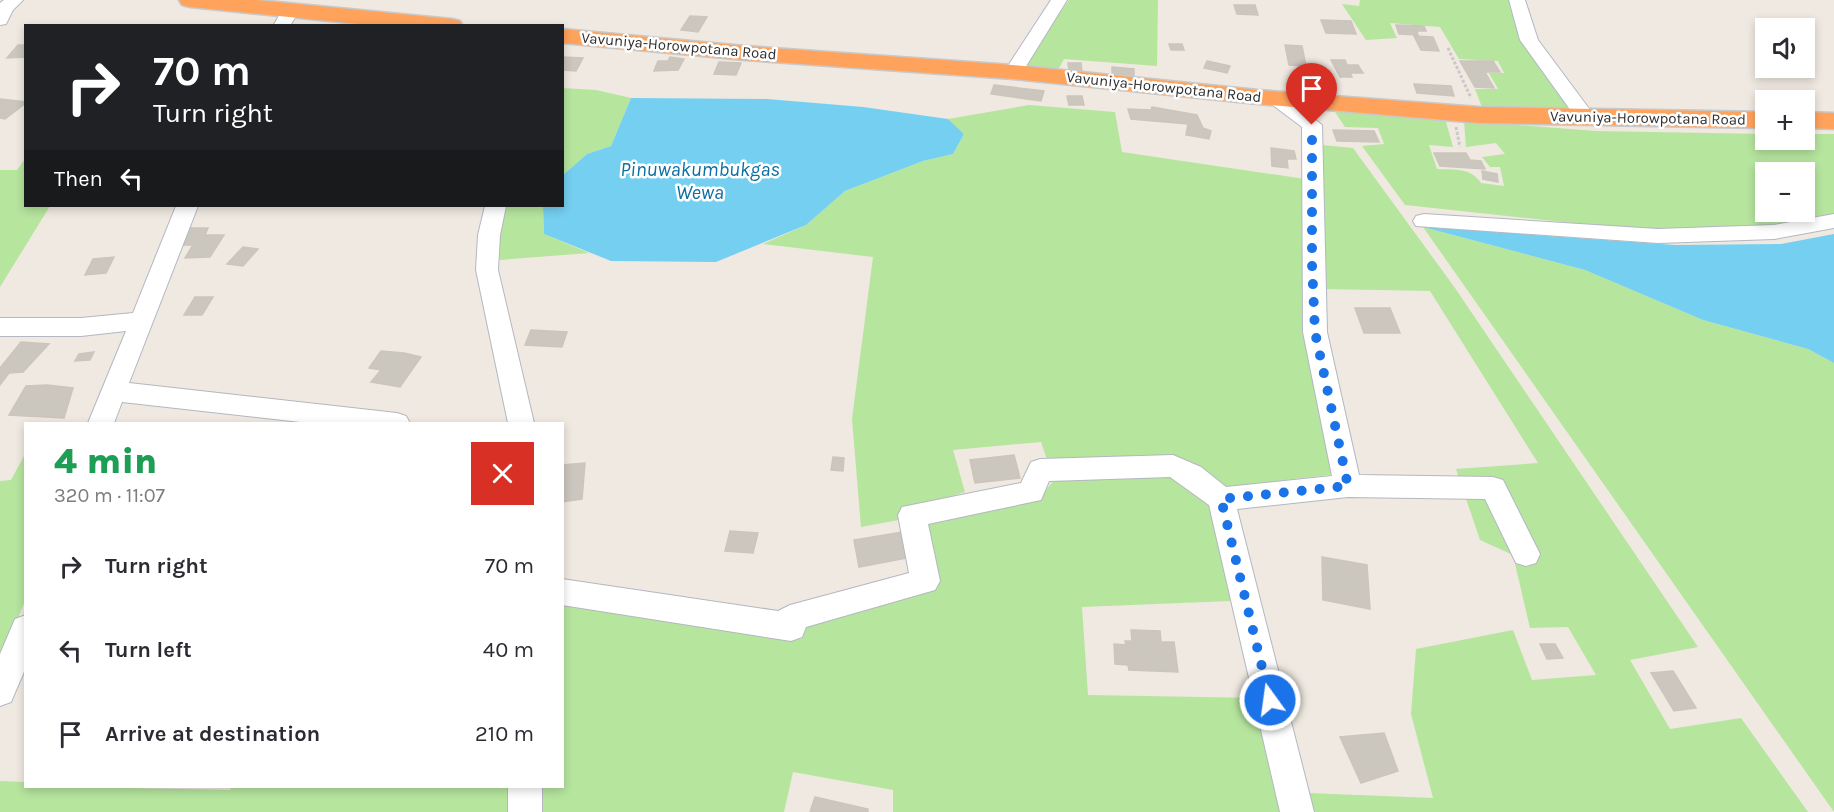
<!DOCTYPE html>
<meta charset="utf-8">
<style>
body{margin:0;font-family:Karla,sans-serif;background:#f2f2f3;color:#2b2b33;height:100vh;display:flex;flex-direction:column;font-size:22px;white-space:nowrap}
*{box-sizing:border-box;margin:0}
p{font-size:20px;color:#7c7c81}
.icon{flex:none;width:33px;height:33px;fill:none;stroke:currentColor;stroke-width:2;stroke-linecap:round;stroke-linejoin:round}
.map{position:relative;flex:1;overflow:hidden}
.details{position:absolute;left:24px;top:422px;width:540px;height:366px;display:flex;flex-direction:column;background:#fff;border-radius:0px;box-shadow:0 3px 9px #0003}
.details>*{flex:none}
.top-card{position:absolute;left:24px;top:24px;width:540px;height:183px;border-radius:0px;box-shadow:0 3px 9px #0003;background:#202124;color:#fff;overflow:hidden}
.tools{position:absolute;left:1755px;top:18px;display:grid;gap:12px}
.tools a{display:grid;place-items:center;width:60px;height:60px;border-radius:0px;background:#fff;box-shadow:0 3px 9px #0003;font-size:30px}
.pin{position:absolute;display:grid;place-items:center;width:51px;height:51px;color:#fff;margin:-62px -26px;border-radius:50% 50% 50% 0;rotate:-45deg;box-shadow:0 0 6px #0007}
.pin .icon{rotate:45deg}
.me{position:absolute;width:66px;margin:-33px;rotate:346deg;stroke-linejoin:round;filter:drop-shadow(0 0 4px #0008)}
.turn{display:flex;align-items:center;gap:21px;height:126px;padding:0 30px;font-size:27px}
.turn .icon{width:78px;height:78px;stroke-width:2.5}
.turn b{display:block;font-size:42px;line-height:51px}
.then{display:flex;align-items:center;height:57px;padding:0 30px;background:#0003;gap:12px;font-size:22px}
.round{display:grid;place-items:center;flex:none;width:63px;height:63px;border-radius:0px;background:#f2f2f3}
.summary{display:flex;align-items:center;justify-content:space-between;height:102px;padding:0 30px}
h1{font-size:36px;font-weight:800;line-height:45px;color:#1e9e55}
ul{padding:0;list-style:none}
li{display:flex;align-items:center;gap:18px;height:84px;padding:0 30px}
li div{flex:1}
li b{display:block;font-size:22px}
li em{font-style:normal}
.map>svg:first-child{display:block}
.green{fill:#b6e59e;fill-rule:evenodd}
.water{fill:#75cff0}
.building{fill:#cbc7bf;stroke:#cbc5ba;stroke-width:1.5}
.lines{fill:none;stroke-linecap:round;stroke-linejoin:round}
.minor-casing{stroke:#b4b7c1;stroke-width:2}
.highway-casing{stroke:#c9c9c9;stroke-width:3}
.path{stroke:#c9c9c9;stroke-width:3;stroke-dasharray:3 2;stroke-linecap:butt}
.minor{fill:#fff;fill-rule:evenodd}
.highway{fill:#ffa35c;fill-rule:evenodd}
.route{stroke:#1a73e8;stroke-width:10;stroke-dasharray:0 18}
.labels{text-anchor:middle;stroke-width:5;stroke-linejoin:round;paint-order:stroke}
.far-street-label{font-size:15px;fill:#2e2e2e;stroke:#fff}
.water-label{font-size:20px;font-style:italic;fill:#0d6fa3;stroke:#fff}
</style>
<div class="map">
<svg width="1834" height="812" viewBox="0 0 1834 812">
<rect width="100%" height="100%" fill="#efe9e1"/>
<path class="green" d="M1069 0H1158L1157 66 1064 59 1055 75 1019 70Z
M1360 0H1509L1521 40 1572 113 1483 110 1475 89H1498L1489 73H1504L1498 61 1459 59 1440 27 1390 23 1397 38 1366 40 1342 4 1359 6Z
M562 88 596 90 631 98 611 146 587 154 563 175Z
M1029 105 1115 112 1122 152 1305 179 1322 145 1353 148 1455 288 1698 647 1630 660 1670 729 1741 718 1808 812H1311L1308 793 1433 798 1411 714 1416 649 1513 630 1532 680 1596 675 1568 627 1530 628 1513 555 1480 540 1456 469 1538 463 1430 291 1323 289 1327 338 1353 472 1213 489 1231 601 1082 607 1088 695 1259 698 1284 812H893V790L793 772 784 812H539V786H562L563 604 802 639 801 620 938 588 923 518 1037 501 1054 480 1041 442 953 450 965 492 904 511V519L861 527 852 419 873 257 763 244 806 225 845 191 923 161 953 154 964 134 948 119Z
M1331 106 1445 118 1453 147 1429 145 1437 169C1455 170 1470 167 1481 183L1504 186 1500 167H1490L1482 157 1505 154 1496 143 1466 147 1464 121 1596 131 1765 134 1766 140H1804L1805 134H1834V215L1770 227 1657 232 1405 205 1362 146 1384 144 1378 128 1345 127ZM1766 172H1804V212H1766Z
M25 159 26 206H50L0 287V170H17Z
M503 206H543L544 234 589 253 500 260 497 235Z
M1423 227 1585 270 1703 320 1808 349 1834 363V812Z
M25 454V601L0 661V481L11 480Z
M0 781 25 782 26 786 230 790 232 786H509V812H0Z"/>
<path class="water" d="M631 98 767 99 863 107 948 119 964 134 953 154 923 161 845 191 806 225 716 262 611 261 544 234 543 206H562L563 175 587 154 611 146Z
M1423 227 1675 245 1781 244 1834 234V363L1808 349 1703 320 1585 270Z"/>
<path class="building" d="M1234 5H1255L1258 15 1237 14Z
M690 16 707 17 698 32 681 30Z
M1321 20 1351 21 1356 34 1326 33Z
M1396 25 1424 26 1426 31H1417L1418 35 1399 34Z
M1414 36 1433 37 1439 51 1421 50Z
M1169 44H1182L1184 50H1171Z
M18 45H26V57L7 58Z
M1285 45 1302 46 1306 66 1289 65Z
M562 57 583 58 576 71 562 70Z
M670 57 684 59 678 70 654 71 658 61H668Z
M1331 60H1345L1347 65H1358L1363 73H1350L1352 77H1340Z
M1207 61 1230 66 1227 73 1204 68Z
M1460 61H1493L1500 72H1485L1494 88 1475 87Z
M719 62 741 63 736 75 714 74Z
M1068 63H1081L1082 72H1069Z
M1112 67 1134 69V77L1112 76Z
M1414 84 1451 86 1454 96 1417 93Z
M994 85 1044 91 1041 101 991 94Z
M1067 96H1082L1084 105H1069Z
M0 99 26 102V103L5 119 0 118Z
M1152 107 1197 115 1203 128 1211 131 1209 139 1186 135 1188 124 1131 119 1128 109 1151 110Z
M1333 130 1374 131 1379 142 1337 141Z
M1271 148 1294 151 1296 159H1287L1288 168 1272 166Z
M1434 153H1466L1470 160 1481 161 1485 169 1440 166Z
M1482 171 1497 174 1498 182 1483 179Z
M188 228H208L205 235H224L210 257 185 258 193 245H176Z
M243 247 258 249 243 266 227 264Z
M114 257 106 273 85 275 93 259Z
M195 297H213L202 315H184Z
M1355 308H1390L1400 333H1364Z
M531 330 567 332 562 347 525 345Z
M21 342 49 344 23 372 9 373 0 385V368Z
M381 351 404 353 421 357 400 387 371 382 381 370 369 368Z
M94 352 90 360 75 361 79 354Z
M47 385 73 388 64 418 9 415 26 386Z
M1014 455 1020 478 975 483 970 460Z
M833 457 844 458 843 471 831 470Z
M585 463 582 499 562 502V465Z
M730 531 758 533 753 553 725 551Z
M902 532 907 558 859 567 854 540Z
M1322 557 1367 565 1370 609 1323 600Z
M1131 630 1160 631 1161 642H1174L1178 672 1129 670 1128 665 1115 664 1114 644 1126 645 1125 641H1132Z
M1540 644H1555L1563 658 1547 659Z
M1673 671 1696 708 1674 711 1651 673Z
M1384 733 1398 771 1361 783 1340 737Z
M815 797 868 809V812H810Z"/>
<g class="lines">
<g class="minor-casing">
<path id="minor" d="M4 0H23L13 10 6 24 0 25V3Z
M1051 0H1067L1020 76H1006L1004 72Z
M1509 0H1525L1538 40 1596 118 1593 122H1579L1520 40Z
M290 6 299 11 290 26H273L284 7Z
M1277 93 1284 95 1322 125 1327 332 1359 475 1493 477 1503 480 1540 554 1536 563 1526 566 1516 563 1485 499 1348 497 1237 509 1314 812H1280L1209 505 1170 477 1049 481 1041 500 928 524 940 581 935 590 806 627 802 637 791 641 562 605V579L778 611 790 605 909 573 898 515 902 507 1021 483 1031 462 1040 459 1173 455 1201 467 1226 487 1332 476 1303 332 1302 127 1270 103 1267 99Z
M176 206H198L129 383 397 413 406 416 410 423H309L122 402 114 423H88L126 331 81 336H0V318H81L133 313Z
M485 206H506L500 235 498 270 534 423H508L476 270 478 235Z
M1424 214 1658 229 1774 225 1834 214V228L1774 239 1658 243 1416 226 1413 221 1416 216Z
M26 615V667L11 702 0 706V654L15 619Z
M508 786H542V812H508Z"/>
</g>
<g class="highway-casing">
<path id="highway" d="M179 0H257L452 19 460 21 463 26H379L190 7 182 5Z
M562 29 745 46 1013 65 1258 90 1479 107 1766 112V128L1479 123 1258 104 1013 79 745 60 562 43Z
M1804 112 1834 113V129L1804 128Z"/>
</g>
<path class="path" d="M1448 48 1471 98
M1456 127 1460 147"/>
<use href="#minor" class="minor"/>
<use href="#highway" class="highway"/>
</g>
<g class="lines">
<path class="route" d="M1270 700 1221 499 1348 486 1315 332 1312 264V125"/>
</g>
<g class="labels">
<g class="far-street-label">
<text transform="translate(679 46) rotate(5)" y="5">Vavuniya-Horowpotana Road</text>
<text transform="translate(1164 87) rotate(6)" y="5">Vavuniya-Horowpotana Road</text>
<text transform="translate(1648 118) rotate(1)" y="5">Vavuniya-Horowpotana Road</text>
</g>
<g class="water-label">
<text x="700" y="176">Pinuwakumbukgas<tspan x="700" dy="23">Wewa</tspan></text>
</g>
</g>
</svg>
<div class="tools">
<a><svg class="icon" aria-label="sound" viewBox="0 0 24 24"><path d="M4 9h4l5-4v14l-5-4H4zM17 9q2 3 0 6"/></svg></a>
<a>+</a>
<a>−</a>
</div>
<div class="pin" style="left:1312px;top:125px;background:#d93025"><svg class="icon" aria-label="arrive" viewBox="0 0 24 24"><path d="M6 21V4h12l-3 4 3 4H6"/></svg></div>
<svg class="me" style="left:1270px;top:700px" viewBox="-20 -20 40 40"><circle r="17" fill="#1a73e8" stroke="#fff" stroke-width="3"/><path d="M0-11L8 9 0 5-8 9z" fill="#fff"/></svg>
<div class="top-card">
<div class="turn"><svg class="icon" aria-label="right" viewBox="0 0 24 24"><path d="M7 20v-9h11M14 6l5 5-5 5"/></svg><div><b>70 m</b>Turn right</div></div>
<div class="then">Then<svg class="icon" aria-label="left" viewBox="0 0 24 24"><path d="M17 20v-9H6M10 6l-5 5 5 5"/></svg></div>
</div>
<section class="details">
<div class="summary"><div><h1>4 min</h1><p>320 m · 11:07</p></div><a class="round" style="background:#d93025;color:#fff"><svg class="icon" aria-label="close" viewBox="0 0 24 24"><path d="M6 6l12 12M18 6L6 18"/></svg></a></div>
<ul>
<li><svg class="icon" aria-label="right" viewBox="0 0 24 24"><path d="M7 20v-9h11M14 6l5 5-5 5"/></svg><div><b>Turn right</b></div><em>70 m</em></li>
<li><svg class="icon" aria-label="left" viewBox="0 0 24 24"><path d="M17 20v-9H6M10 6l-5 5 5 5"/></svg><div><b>Turn left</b></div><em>40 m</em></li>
<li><svg class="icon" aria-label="arrive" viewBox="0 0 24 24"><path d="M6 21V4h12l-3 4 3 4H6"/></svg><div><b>Arrive at destination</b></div><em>210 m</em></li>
</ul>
</section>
</div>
